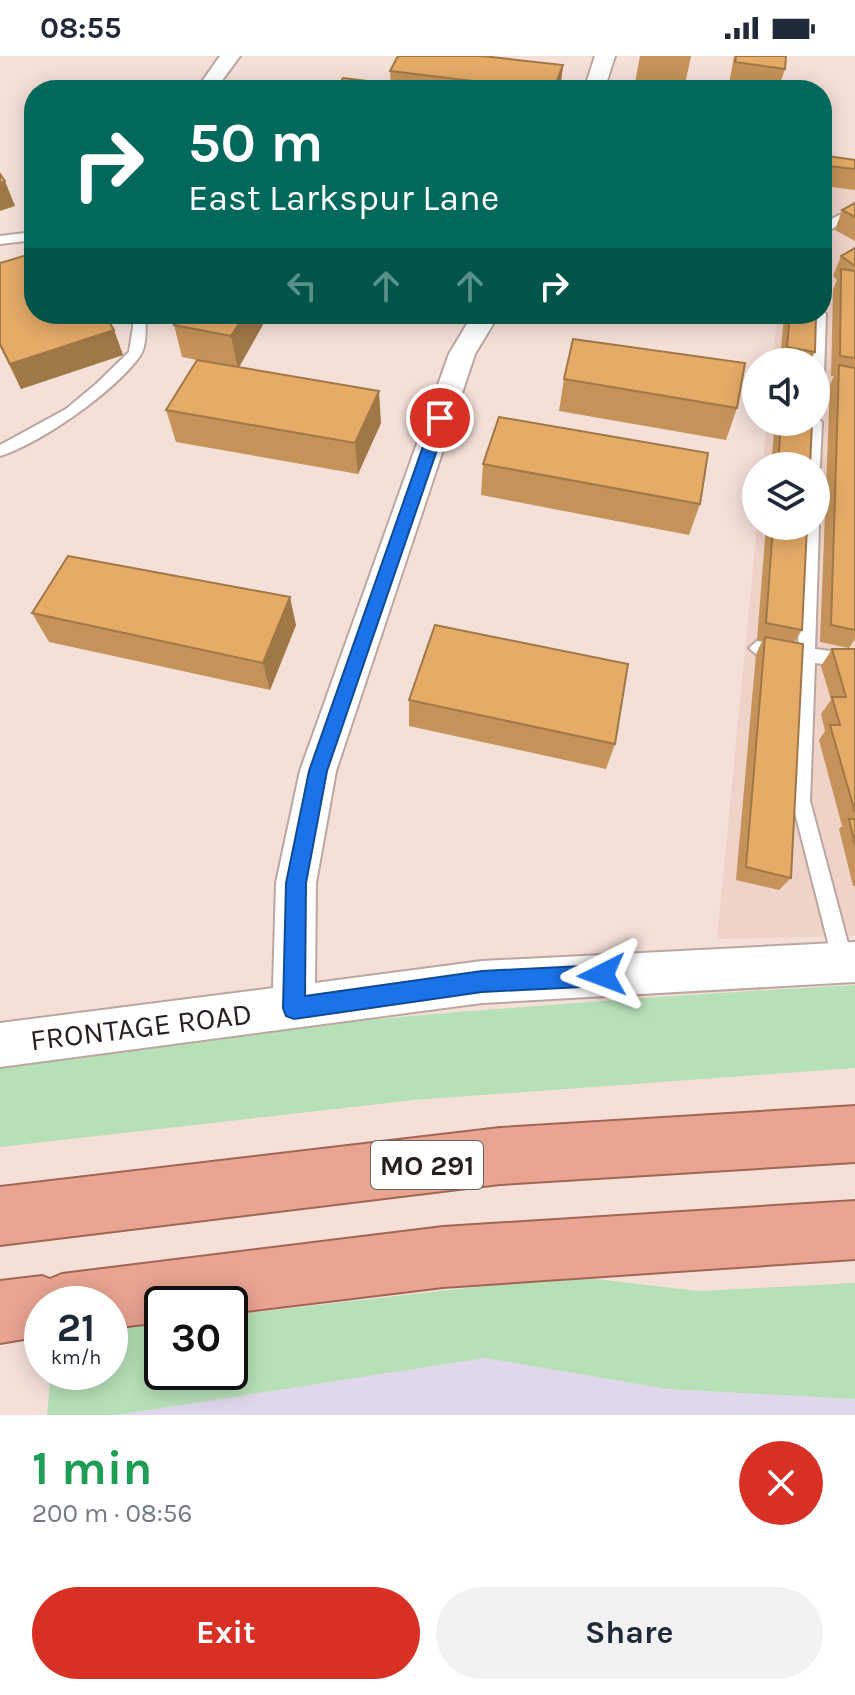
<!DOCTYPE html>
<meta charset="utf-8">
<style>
body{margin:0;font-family:Karla,sans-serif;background:#f2f2f3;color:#1f2937;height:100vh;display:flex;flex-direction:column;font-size:30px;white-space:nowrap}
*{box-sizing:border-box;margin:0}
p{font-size:26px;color:#747a83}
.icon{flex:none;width:44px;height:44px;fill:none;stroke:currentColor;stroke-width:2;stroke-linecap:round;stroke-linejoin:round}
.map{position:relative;height:1359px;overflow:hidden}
.panel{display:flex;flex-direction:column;background:#fff;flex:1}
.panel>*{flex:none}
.hud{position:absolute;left:24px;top:24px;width:808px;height:244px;border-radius:32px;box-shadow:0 4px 20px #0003;background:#00695c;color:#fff;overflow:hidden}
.fabs{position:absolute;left:742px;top:292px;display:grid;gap:16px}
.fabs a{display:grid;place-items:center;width:88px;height:88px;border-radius:50%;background:#fff;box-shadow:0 4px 20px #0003;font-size:40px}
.speed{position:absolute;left:24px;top:1230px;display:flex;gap:16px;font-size:40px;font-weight:700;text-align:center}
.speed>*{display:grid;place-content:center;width:104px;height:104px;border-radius:50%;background:#fff;box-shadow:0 4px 20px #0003;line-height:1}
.speed small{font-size:20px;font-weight:400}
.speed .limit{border:4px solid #111;border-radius:12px;background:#fff;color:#111}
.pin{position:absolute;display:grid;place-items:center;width:68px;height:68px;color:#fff;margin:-34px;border:4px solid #fff;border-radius:50%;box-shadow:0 2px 8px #0007}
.me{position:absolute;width:88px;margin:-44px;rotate:267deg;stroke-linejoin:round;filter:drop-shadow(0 0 6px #0008)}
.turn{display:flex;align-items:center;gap:28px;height:168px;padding:0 32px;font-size:36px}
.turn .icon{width:104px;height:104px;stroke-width:2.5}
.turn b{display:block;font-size:56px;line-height:68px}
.lanes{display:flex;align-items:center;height:76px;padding:0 32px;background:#0003;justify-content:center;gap:40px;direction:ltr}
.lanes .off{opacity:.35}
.round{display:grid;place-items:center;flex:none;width:84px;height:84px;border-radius:42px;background:#f2f2f3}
.summary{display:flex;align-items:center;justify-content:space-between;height:136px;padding:0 32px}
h1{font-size:48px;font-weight:700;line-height:60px;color:#1e9e55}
.primary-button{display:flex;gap:16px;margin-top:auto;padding:16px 32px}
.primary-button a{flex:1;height:92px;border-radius:48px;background:#d93025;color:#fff;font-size:32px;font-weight:700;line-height:92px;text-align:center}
.primary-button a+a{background:#f2f2f3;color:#1f2937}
.status{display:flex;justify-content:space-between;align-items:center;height:56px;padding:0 40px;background:#fff;direction:ltr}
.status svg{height:22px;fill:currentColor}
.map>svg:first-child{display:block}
.commercial{fill:#e0d7ec}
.built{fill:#efd2c8}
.green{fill:#b7e0b9}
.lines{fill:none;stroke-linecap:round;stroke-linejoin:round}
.service-casing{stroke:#bba7a0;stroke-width:4}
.minor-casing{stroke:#bba7a0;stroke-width:4}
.trunk-casing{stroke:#a26656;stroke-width:4}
.service{fill:#fff;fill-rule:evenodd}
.minor{fill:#fff;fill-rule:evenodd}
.trunk{fill:#eaa492;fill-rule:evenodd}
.wall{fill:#c59359}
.shaded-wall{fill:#a07848}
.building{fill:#e5ab67;stroke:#a07848;stroke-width:2}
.route{fill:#1a73e8;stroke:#114b97;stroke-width:2}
.labels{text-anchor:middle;stroke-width:6;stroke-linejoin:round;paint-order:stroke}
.shield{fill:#fff;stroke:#676260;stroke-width:2}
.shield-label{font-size:28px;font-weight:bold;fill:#261f1c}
.street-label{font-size:30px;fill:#261f1c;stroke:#fff}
</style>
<div class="status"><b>08:55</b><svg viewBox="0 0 49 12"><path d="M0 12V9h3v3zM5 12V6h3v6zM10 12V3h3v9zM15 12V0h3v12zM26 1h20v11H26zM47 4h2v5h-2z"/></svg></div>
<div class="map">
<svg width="855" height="1359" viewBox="0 0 855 1359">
<rect width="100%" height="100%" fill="#f5e0d8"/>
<path class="commercial" d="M485 1302 667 1333 855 1343V1359H117Z"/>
<path class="built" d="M822 115 855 119V880L717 883 757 470H816V410H763L767 366H816V306H773L777 258H822Z"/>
<path class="green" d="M855 929V1012L414 1044 0 1091V1002C284 968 569 945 855 929Z
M571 1220 698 1235 855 1227V1343L667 1333 485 1302 117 1359H47L51 1316H110V1273L162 1267V1316H230V1259Z"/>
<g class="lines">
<g class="service-casing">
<path id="service" d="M855 151V159L830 174 828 213 822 217V168Z
M34 176V184L0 188V180Z
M822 255 826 258 823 348 816 353V306H811L814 258H822Z
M133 258H145C146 270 147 290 140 300 114 336 41 387 0 400V389L66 353 96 328 129 296 133 271Z
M816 361 822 366 820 410 816 414V410H806L808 366H816Z
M816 466 819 470 815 593 855 598V612L815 607 810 745 853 906 850 913 843 916 836 913 833 906 792 745 798 604 757 599 749 592 757 585 798 591 803 470H816Z"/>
</g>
<g class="minor-casing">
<path id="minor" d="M220 0H240L215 34H196Z
M595 0H615L604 34H584Z
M473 258H499L475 298 336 715 316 827 315 927 482 905 855 886V926L482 947 0 1011V967L273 932 276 827 300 715 449 298Z"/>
</g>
<g class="trunk-casing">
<path id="trunk" d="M855 1050V1106L500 1128 0 1189V1131L500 1072Z
M855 1145V1203L443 1231 230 1257V1248H162V1266L110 1272V1248H42V1280L0 1287V1225L42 1220 50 1223 62 1218 443 1171Z"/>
</g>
<use href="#service" class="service"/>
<use href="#minor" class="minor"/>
<use href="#trunk" class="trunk"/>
</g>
<path class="wall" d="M640 0H691L684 33 635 27Z
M734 0H786L785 13 778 34H728Z
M563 9 560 34H335L391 28 390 15Z
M828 100 855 104V134L823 130 824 113Z
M855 147V185L835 174 842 154Z
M855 192V583L849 592 820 586 830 329 834 320H831L833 234 837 224 833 220 841 200Z
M0 207 114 274 123 299 21 333 0 291Z
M181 258H269L239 311 381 367 358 418 176 386 166 354 197 304 182 301 174 269Z
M784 258H816L815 296 810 305 814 306H780Z
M564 323 737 352 726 384 559 355Z
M775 366H812L810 410H771Z
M483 408 700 448 689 479 481 439Z
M766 470H807L802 574 794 587 791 822 779 834 736 824 756 598 762 585 757 584Z
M32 557 296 569 270 634 49 586Z
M832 593H855V830H853L839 773 842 770 819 684 825 675 821 658 831 644 821 610Z
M409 644 615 688 606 713 409 670Z"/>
<path class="shaded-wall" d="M563 9 560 34H553Z
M5 125 15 150 0 155V127Z
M245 258H269L238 313 231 280Z
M114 274 123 299 21 333 10 308Z
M379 335 381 367 358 418 355 387Z
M290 541 296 569 270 634 263 607Z"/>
<path class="building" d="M398 0H482L563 9 553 34H548L390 15Z
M736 0H786L785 13 735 6Z
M343 22 393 28 390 34H335Z
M822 99 825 100 822 150Z
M828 100 855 104V113L828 110Z
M0 118 5 125 0 127Z
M855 147V161L842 154Z
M855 192V210L841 200Z
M34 197V258H104L114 274 10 308 0 288V207Z
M841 213 855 215V302L840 300Z
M181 258H245L231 280 174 269Z
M790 258H816L815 296 787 291Z
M573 283 745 307 737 352 564 323Z
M786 302 814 306H786Z
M197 304 379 335 355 387 166 354Z
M839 309 855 312V574L831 569Z
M499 361 708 397 700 448 483 408Z
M781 366H812L810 410H778Z
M773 470H807L802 574 766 567Z
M68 500 290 541 263 607 32 557Z
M435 569 628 608 615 688 409 644Z
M765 581 803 588 791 822 746 811Z
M832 593H855V756L830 669H840L832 641H846Z
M849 763H855V789Z"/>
<path class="route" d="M440 357 448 362 327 715 306 827 305 940 482 915 602 909 609 912 613 919 609 927 602 930 482 936 294 963 286 960 283 952 286 827 309 715 433 362Z"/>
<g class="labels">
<rect class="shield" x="371" y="1085" width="112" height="48" rx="6"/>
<g class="shield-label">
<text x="427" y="1119">MO 291</text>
</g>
<g class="street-label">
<text transform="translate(141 971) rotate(-7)" y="10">FRONTAGE ROAD</text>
</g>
</g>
</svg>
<div class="fabs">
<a><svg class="icon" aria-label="sound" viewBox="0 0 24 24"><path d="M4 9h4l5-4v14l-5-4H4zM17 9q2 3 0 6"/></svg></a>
<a><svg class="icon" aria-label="layers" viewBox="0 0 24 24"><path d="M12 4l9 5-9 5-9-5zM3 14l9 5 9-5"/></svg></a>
</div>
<div class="speed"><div>21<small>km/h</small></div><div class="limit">30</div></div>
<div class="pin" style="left:440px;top:362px;background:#d93025"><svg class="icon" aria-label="arrive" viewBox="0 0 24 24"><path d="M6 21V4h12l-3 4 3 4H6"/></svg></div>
<svg class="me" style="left:602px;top:919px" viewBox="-20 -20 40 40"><path d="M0-17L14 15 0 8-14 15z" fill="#1a73e8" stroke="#fff" stroke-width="4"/></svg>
<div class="hud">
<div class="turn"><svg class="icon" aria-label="right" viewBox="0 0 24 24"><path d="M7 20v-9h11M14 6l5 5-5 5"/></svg><div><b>50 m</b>East Larkspur Lane</div></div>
<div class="lanes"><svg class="icon off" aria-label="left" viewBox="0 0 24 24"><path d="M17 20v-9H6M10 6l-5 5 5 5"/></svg><svg class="icon off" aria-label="ahead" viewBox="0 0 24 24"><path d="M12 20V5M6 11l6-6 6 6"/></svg><svg class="icon off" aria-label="ahead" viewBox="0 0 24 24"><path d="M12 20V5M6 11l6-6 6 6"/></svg><svg class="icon" aria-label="right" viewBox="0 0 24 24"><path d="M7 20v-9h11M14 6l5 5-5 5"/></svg></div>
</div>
</div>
<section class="panel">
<div class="summary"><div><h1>1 min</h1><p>200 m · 08:56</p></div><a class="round" style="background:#d93025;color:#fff"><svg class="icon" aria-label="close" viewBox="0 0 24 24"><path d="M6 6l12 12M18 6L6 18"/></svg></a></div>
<div class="primary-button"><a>Exit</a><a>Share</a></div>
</section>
